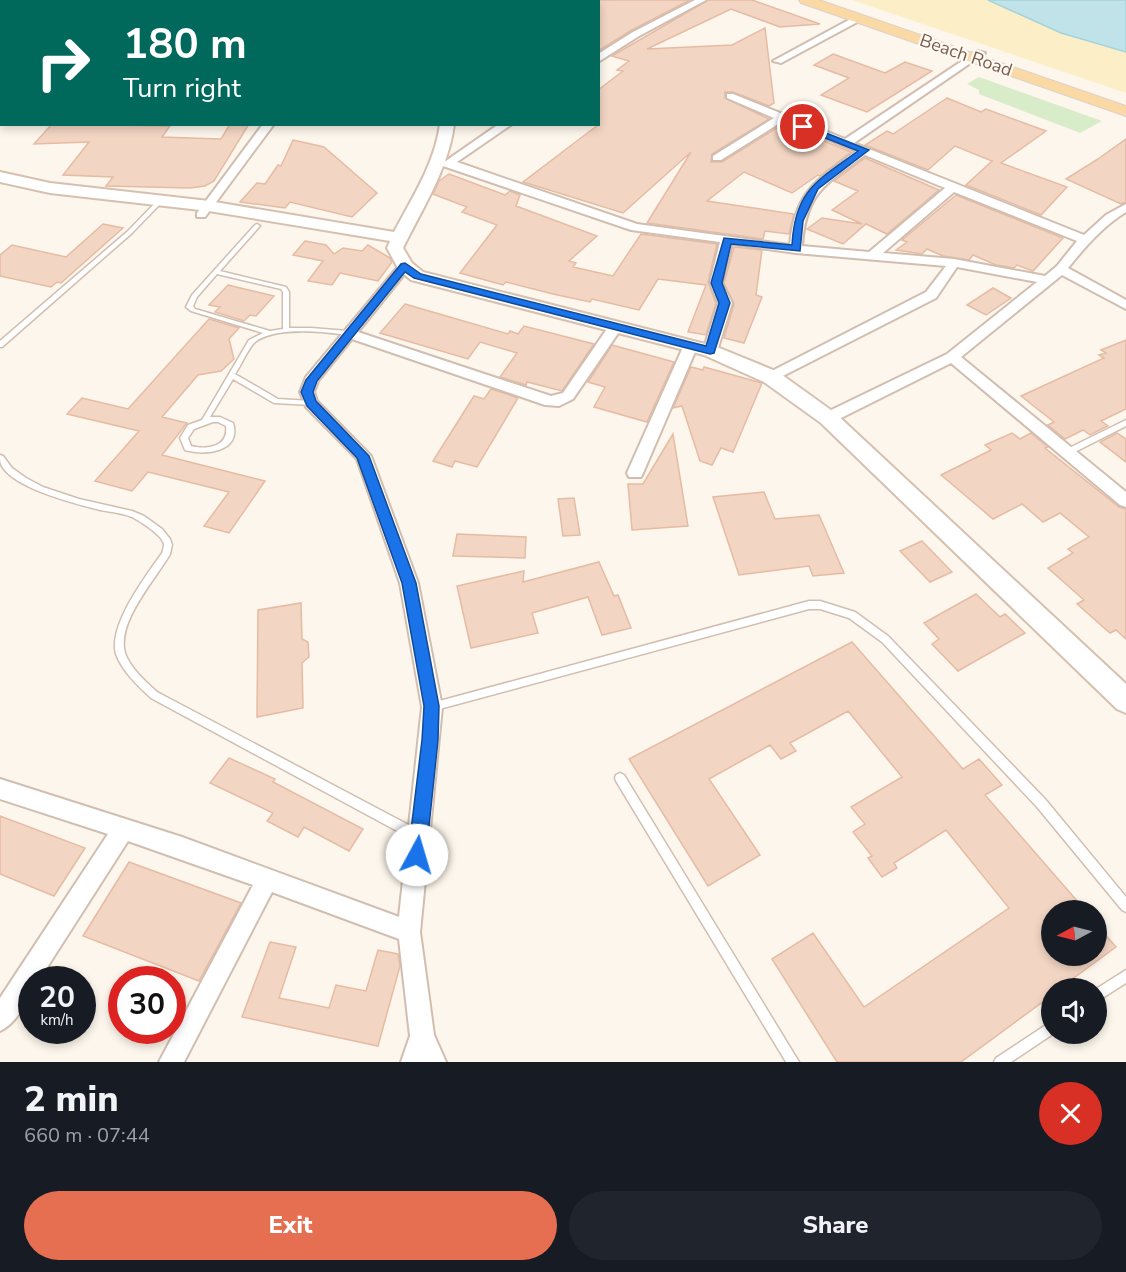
<!DOCTYPE html>
<meta charset="utf-8">
<style>
body{margin:0;font-family:"Nunito Sans",sans-serif;background:#20242c;color:#f1f3f6;height:100vh;display:flex;flex-direction:column;font-size:22px;white-space:nowrap}
*{box-sizing:border-box;margin:0}
p{font-size:20px;color:#9ea1a6}
.icon{flex:none;width:33px;height:33px;fill:none;stroke:currentColor;stroke-width:2;stroke-linecap:round;stroke-linejoin:round}
.map{position:relative;height:1062px;overflow:hidden}
.drawer{display:flex;flex-direction:column;background:#171b24;flex:1}
.drawer>*{flex:none}
.guide{position:absolute;left:0px;top:0px;width:600px;height:126px;box-shadow:0 3px 9px #0003;background:#00695c;color:#fff;overflow:hidden}
.needle{width:39px;rotate:263deg}
.fabs{position:absolute;left:1041px;top:900px;display:grid;gap:12px}
.fabs a{display:grid;place-items:center;width:66px;height:66px;border-radius:50%;background:#171b24;box-shadow:0 3px 9px #0003;font-size:30px}
.speed{position:absolute;left:18px;top:966px;display:flex;gap:12px;font-size:30px;font-weight:700;text-align:center}
.speed>*{display:grid;place-content:center;width:78px;height:78px;border-radius:50%;background:#171b24;box-shadow:0 3px 9px #0003;line-height:1}
.speed small{font-size:15px;font-weight:400}
.speed .limit{border:9px solid #d22;background:#fff;color:#111}
.pin{position:absolute;display:grid;place-items:center;width:51px;height:51px;color:#fff;margin:-26px;border:3px solid #fff;border-radius:50%;box-shadow:0 2px 6px #0007}
.me{position:absolute;width:66px;margin:-33px;rotate:6deg;stroke-linejoin:round;filter:drop-shadow(0 0 4px #0008)}
.turn{display:flex;align-items:center;gap:21px;height:126px;padding:0 24px;font-size:27px}
.turn .icon{width:78px;height:78px;stroke-width:2.5}
.turn b{display:block;font-size:42px;line-height:51px}
.round{display:grid;place-items:center;flex:none;width:63px;height:63px;border-radius:32px;background:#20242c}
.overview{display:flex;align-items:center;justify-content:space-between;height:102px;padding:0 24px}
h1{font-size:36px;font-weight:800;line-height:45px}
.primary-button{display:flex;gap:12px;margin-top:auto;padding:12px 24px}
.primary-button a{flex:1;height:69px;border-radius:36px;background:#e76f51;color:#fff;font-size:24px;font-weight:800;line-height:69px;text-align:center}
.primary-button a+a{background:#20242c;color:#f1f3f6}
.map>svg:first-child{display:block}
.green{fill:#d8ecc9}
.sand{fill:#fcefc7}
.water{fill:#bfe3e8;stroke:#a5d3da;stroke-width:1.5}
.building{fill:#f3d5c3;stroke:#e6bba3;stroke-width:1.5}
.lines{fill:none;stroke-linecap:round;stroke-linejoin:round}
.lane-casing{stroke:#d1beb0;stroke-width:3}
.street-casing{stroke:#d1beb0;stroke-width:4}
.secondary-casing{stroke:#d6c0b0;stroke-width:4}
.primary-casing{stroke:#dad1cd;stroke-width:2}
.lane{fill:#fff;fill-rule:evenodd}
.street{fill:#fff;fill-rule:evenodd}
.secondary{fill:#fff;fill-rule:evenodd}
.primary{fill:#fbd9a5;fill-rule:evenodd}
.route{fill:#1a73e8;stroke:#114b97;stroke-width:1.5}
.labels{text-anchor:middle;stroke-width:4.5;stroke-linejoin:round;paint-order:stroke}
.far-street-label{font-size:18px;fill:#7a5c4d;stroke:#fffaf3}
</style>
<div class="map">
<svg width="1126" height="1062" viewBox="0 0 1126 1062">
<rect width="100%" height="100%" fill="#fdf6ec"/>
<path class="green" d="M979 77 1102 121 1080 133 979 94V90L967 84Z"/>
<path class="sand" d="M852 0H988L1061 33 1126 52V93Z"/>
<path class="water" d="M988 0H1126V52L1061 33Z"/>
<path class="building" d="M598 0H690L632 30 598 51Z
M708 0H752L820 24 780 27 731 9 647 49 732 45 765 28 774 103 769 106 733 92H725V98L769 119 712 154 711 162H722L783 124 851 152 820 176 818 175 792 193 744 172 707 201 794 214 789 234 765 231 763 239 647 223 691 152 623 213 523 182 598 125V90L623 71 617 70 629 61 612 56Z
M833 54 885 73 905 62 932 71 867 112 821 95 849 78 814 65Z
M947 98 981 112 986 109 1046 131 1001 163 1067 187 1041 215 966 185 992 161 955 146 928 170 865 145 887 131 893 134Z
M52 124 170 126 162 137 221 139 230 124H249L214 181 205 186 190 188 106 186 113 177 63 175 89 142 34 144Z
M1126 139V202L1121 204 1066 179 1098 159Z
M293 140 324 147 377 193 352 217 290 202 285 208 240 202 257 183 265 184 278 165 281 166Z
M865 158 939 190 887 234 866 224 843 244 807 229 822 218 862 224 832 210 858 191 834 181Z
M449 174 505 195 510 191 520 195 516 206 597 236 569 261 576 263 573 267 613 276 641 234 717 244 708 282 716 303 706 335 688 332 706 285 658 279 639 310 592 299 590 302 553 294 506 282 503 285 460 273 497 225 462 212 467 207 433 194 439 181Z
M956 195 1063 238 1033 271 1017 265 1014 268 996 265 973 255 969 260 943 256 927 249 922 254 896 250 907 242 902 240Z
M103 224 123 228 61 283 57 282 51 287 0 276V255L12 245 66 257Z
M305 241 326 245 334 254 343 248 362 251 368 245 390 258 392 262 378 281 340 273 332 285 308 281 323 261 293 255Z
M734 247 762 250 756 295 762 297 744 343 724 338 734 304 724 283Z
M228 285 274 296 256 316 250 315 244 321 215 312 220 307 209 305Z
M993 288 1011 298 986 315 967 305Z
M405 304 508 334 510 331 518 334 524 326 594 344 562 391 527 382 526 385 500 377 517 353 480 342 468 359 380 333Z
M209 319 239 328 229 339 234 359 221 371 198 375 162 417 187 423 162 455 265 481 229 533 204 526 229 492 148 472 132 491 95 481 139 431 67 414 82 398 128 409Z
M1126 340V409L1101 421 1108 426 1090 435 1083 430 1065 439 1048 425 1054 422 1021 396 1104 358 1099 355 1106 353 1101 350Z
M612 345 674 362 647 422 594 407 605 387 588 382Z
M691 367 703 370 704 367 762 383 733 452 721 448 712 465 700 461 682 406 673 408Z
M491 389 518 398 477 467 455 461 452 467 433 461 474 396 484 399Z
M1012 433 1020 439 1031 433 1048 447 1045 448 1119 507 1126 509V639L1116 630 1110 633 1077 604 1084 600 1048 568 1073 553 1068 549 1089 537 1060 513 1043 522 1022 504 993 519 941 475 991 450 985 445Z
M1117 433 1126 439V462L1100 442Z
M673 434 688 526 632 530 628 484H643Z
M764 492 775 519 819 515 844 573 813 576 809 566 739 575 713 497Z
M574 498 580 535 563 536 558 499Z
M457 534 526 537 525 558 453 556Z
M922 541 952 572 930 582 900 551Z
M599 562 614 596 618 595 631 628 602 635 588 597 532 613 538 633 471 648 457 586 524 571 523 582Z
M976 594 1000 617 1005 614 1025 633 958 671 932 644 939 639 924 623Z
M301 603 302 639 308 642 309 657 302 663 303 708 257 717 258 610Z
M852 642 963 769 979 759 1002 785 985 795 1085 910H1052V956H1096V924L1116 947 1060 988H1052V995L961 1062H837L772 959 813 933 864 1007 1009 908 946 830 894 863 897 868 882 877 868 858 872 856 853 832 865 824 851 807 902 777 848 711 790 743 796 751 781 759 770 745 709 779 760 855 708 886 629 759Z
M229 758 275 779 273 782 363 829 349 851 304 827 298 837 267 821 273 813 210 783Z
M0 816 85 848 54 896 0 874Z
M129 862 241 903 199 981 83 936Z
M270 942 296 947 279 998 329 1008 336 985 366 991 378 950 398 954 400 966 378 1046 242 1017Z"/>
<g class="lines">
<g class="lane-casing">
<path id="lane" d="M158 200 163 201 132 233 2 347H0V341L128 231Z
M257 224 260 226 259 227 220 271 286 287 289 292V328H311L348 331 351 333 348 335C323 332 276 326 255 342 248 348 241 366 235 374L278 399 311 401 315 403 311 405 274 403 233 379 210 417H220L233 423C242 452 205 456 185 450L180 438 188 425 202 420 249 340 263 333 191 311 186 307 192 295 255 225ZM217 274 281 289 283 292V329L270 331 195 309 193 306 197 297ZM213 422H218L226 426C229 447 207 450 191 446L188 438 194 429Z
M1126 420V426L1069 455H1063L1062 453 1063 451Z
M0 455 3 456 12 468 26 478 43 487 79 499 132 511 144 516 162 529 170 539 172 545 170 554C156 579 116 622 125 653 130 668 146 682 157 692L420 831 421 835 420 839 416 840 412 839 151 698C138 686 122 671 116 654 108 625 146 576 162 553 163 551 164 546 164 544 162 535 140 521 132 517 122 513 111 512 100 510 77 504 11 488 1 464 0 462 0 458 0 455Z
M809 601H820L855 612 888 636 1045 799 1126 897V912L1122 910 1037 807 882 642 849 618 820 609H809L432 711 429 710 427 707 429 704 432 703Z
M620 773 624 775 799 1062H786L616 781 615 778 616 775Z
M1126 970V983L1096 1002V989Z
M1052 1021V1034H1053L1011 1062H994L996 1058Z"/>
</g>
<g class="street-casing">
<path id="street" d="M11 0H30L32 2H12Z
M75 0H85L74 2Z
M520 0H530L519 2Z
M695 0H706L639 36 598 62V54L633 32Z
M0 5H2L0 11Z
M858 15 862 18 861 20 781 63 773 61Z
M977 51 985 53 854 143 1084 235 1106 215 1126 204V212C1103 226 1085 247 1068 268L1126 300V309L1062 275 961 357 1126 492V507L1120 505 951 363 833 422 828 423 821 418 823 414 947 354 1037 282 957 267 936 298 771 382 764 377 766 374 926 292 946 266 796 253 732 244 722 283 732 303 717 351 710 355 703 351 718 303 710 283 720 242 631 230 440 165 499 124H512L457 162 637 224 790 245C795 191 816 181 856 151L783 121 721 160H713V156L774 118 727 98V94H733L845 139ZM865 155 945 188 869 252 802 246C806 192 825 185 865 155ZM954 192 1077 241 1057 266 1045 276 954 259 883 253Z
M263 124H274L205 217H197V213Z
M405 262 411 266 358 332 551 396 563 393 611 323H621L623 326 573 399 559 406 545 405 352 339 318 381 314 392 317 401 371 456 418 583 442 707 420 932 434 1035 446 1062H401L410 1036 399 939 272 892 184 1062H159L253 885 128 841 39 980H32C32 997 16 1024 0 1031V998L108 834 0 799V779L182 837 399 917 422 707 400 583 357 459 306 407 300 392 306 377 401 263Z
M691 341 698 345 643 473 641 477H629L627 473 684 345Z"/>
</g>
<g class="secondary-casing">
<path id="secondary" d="M210 0H224L209 2Z
M440 124H454C449 168 422 209 403 248L412 263 423 272 717 347 778 372 835 413 1126 684V713L1117 709 821 423 764 382 704 355 411 280 399 270 387 248 390 241 209 211 50 193 0 182V172L50 183 209 201 394 232C412 198 435 163 440 124Z"/>
</g>
<g class="primary-casing">
<path id="primary" d="M799 0H819L1126 106V116L801 3Z"/>
</g>
<use href="#lane" class="lane"/>
<use href="#street" class="street"/>
<use href="#secondary" class="secondary"/>
<use href="#primary" class="primary"/>
</g>
<path class="route" d="M800 125H806L869 150 818 189 803 221 800 251 731 244 722 283 730 303 714 353 710 354 414 278 405 272 317 381 313 392 316 401 369 456 416 583 439 706 438 740 426 855 423 862 417 864 411 862 408 855 422 740 424 706 402 583 357 458 307 406 301 392 306 380 401 264 405 263 421 274 706 346 719 303 711 283 724 238 792 245C795 190 817 181 858 151L800 128Z"/>
<g class="labels">
<g class="far-street-label">
<text transform="translate(966 55) rotate(19)" y="6">Beach Road</text>
</g>
</g>
</svg>
<div class="fabs">
<a><svg class="needle" viewBox="-14 -14 28 28"><path d="M0-13l5 13h-10z" fill="#e53935"/><path d="M0 13l5-13h-10z" fill="#9ea1a6"/></svg></a>
<a><svg class="icon" aria-label="sound" viewBox="0 0 24 24"><path d="M4 9h4l5-4v14l-5-4H4zM17 9q2 3 0 6"/></svg></a>
</div>
<div class="speed"><div>20<small>km/h</small></div><div class="limit">30</div></div>
<div class="pin" style="left:803px;top:127px;background:#d93025"><svg class="icon" aria-label="arrive" viewBox="0 0 24 24"><path d="M6 21V4h12l-3 4 3 4H6"/></svg></div>
<svg class="me" style="left:417px;top:855px" viewBox="-20 -20 40 40"><circle r="19" fill="#fff"/><path d="M0-13L10 11 0 6-10 11z" fill="#1a73e8"/></svg>
<div class="guide">
<div class="turn"><svg class="icon" aria-label="right" viewBox="0 0 24 24"><path d="M7 20v-9h11M14 6l5 5-5 5"/></svg><div><b>180 m</b>Turn right</div></div>
</div>
</div>
<section class="drawer">
<div class="overview"><div><h1>2 min</h1><p>660 m · 07:44</p></div><a class="round" style="background:#d93025;color:#fff"><svg class="icon" aria-label="close" viewBox="0 0 24 24"><path d="M6 6l12 12M18 6L6 18"/></svg></a></div>
<div class="primary-button"><a>Exit</a><a>Share</a></div>
</section>
